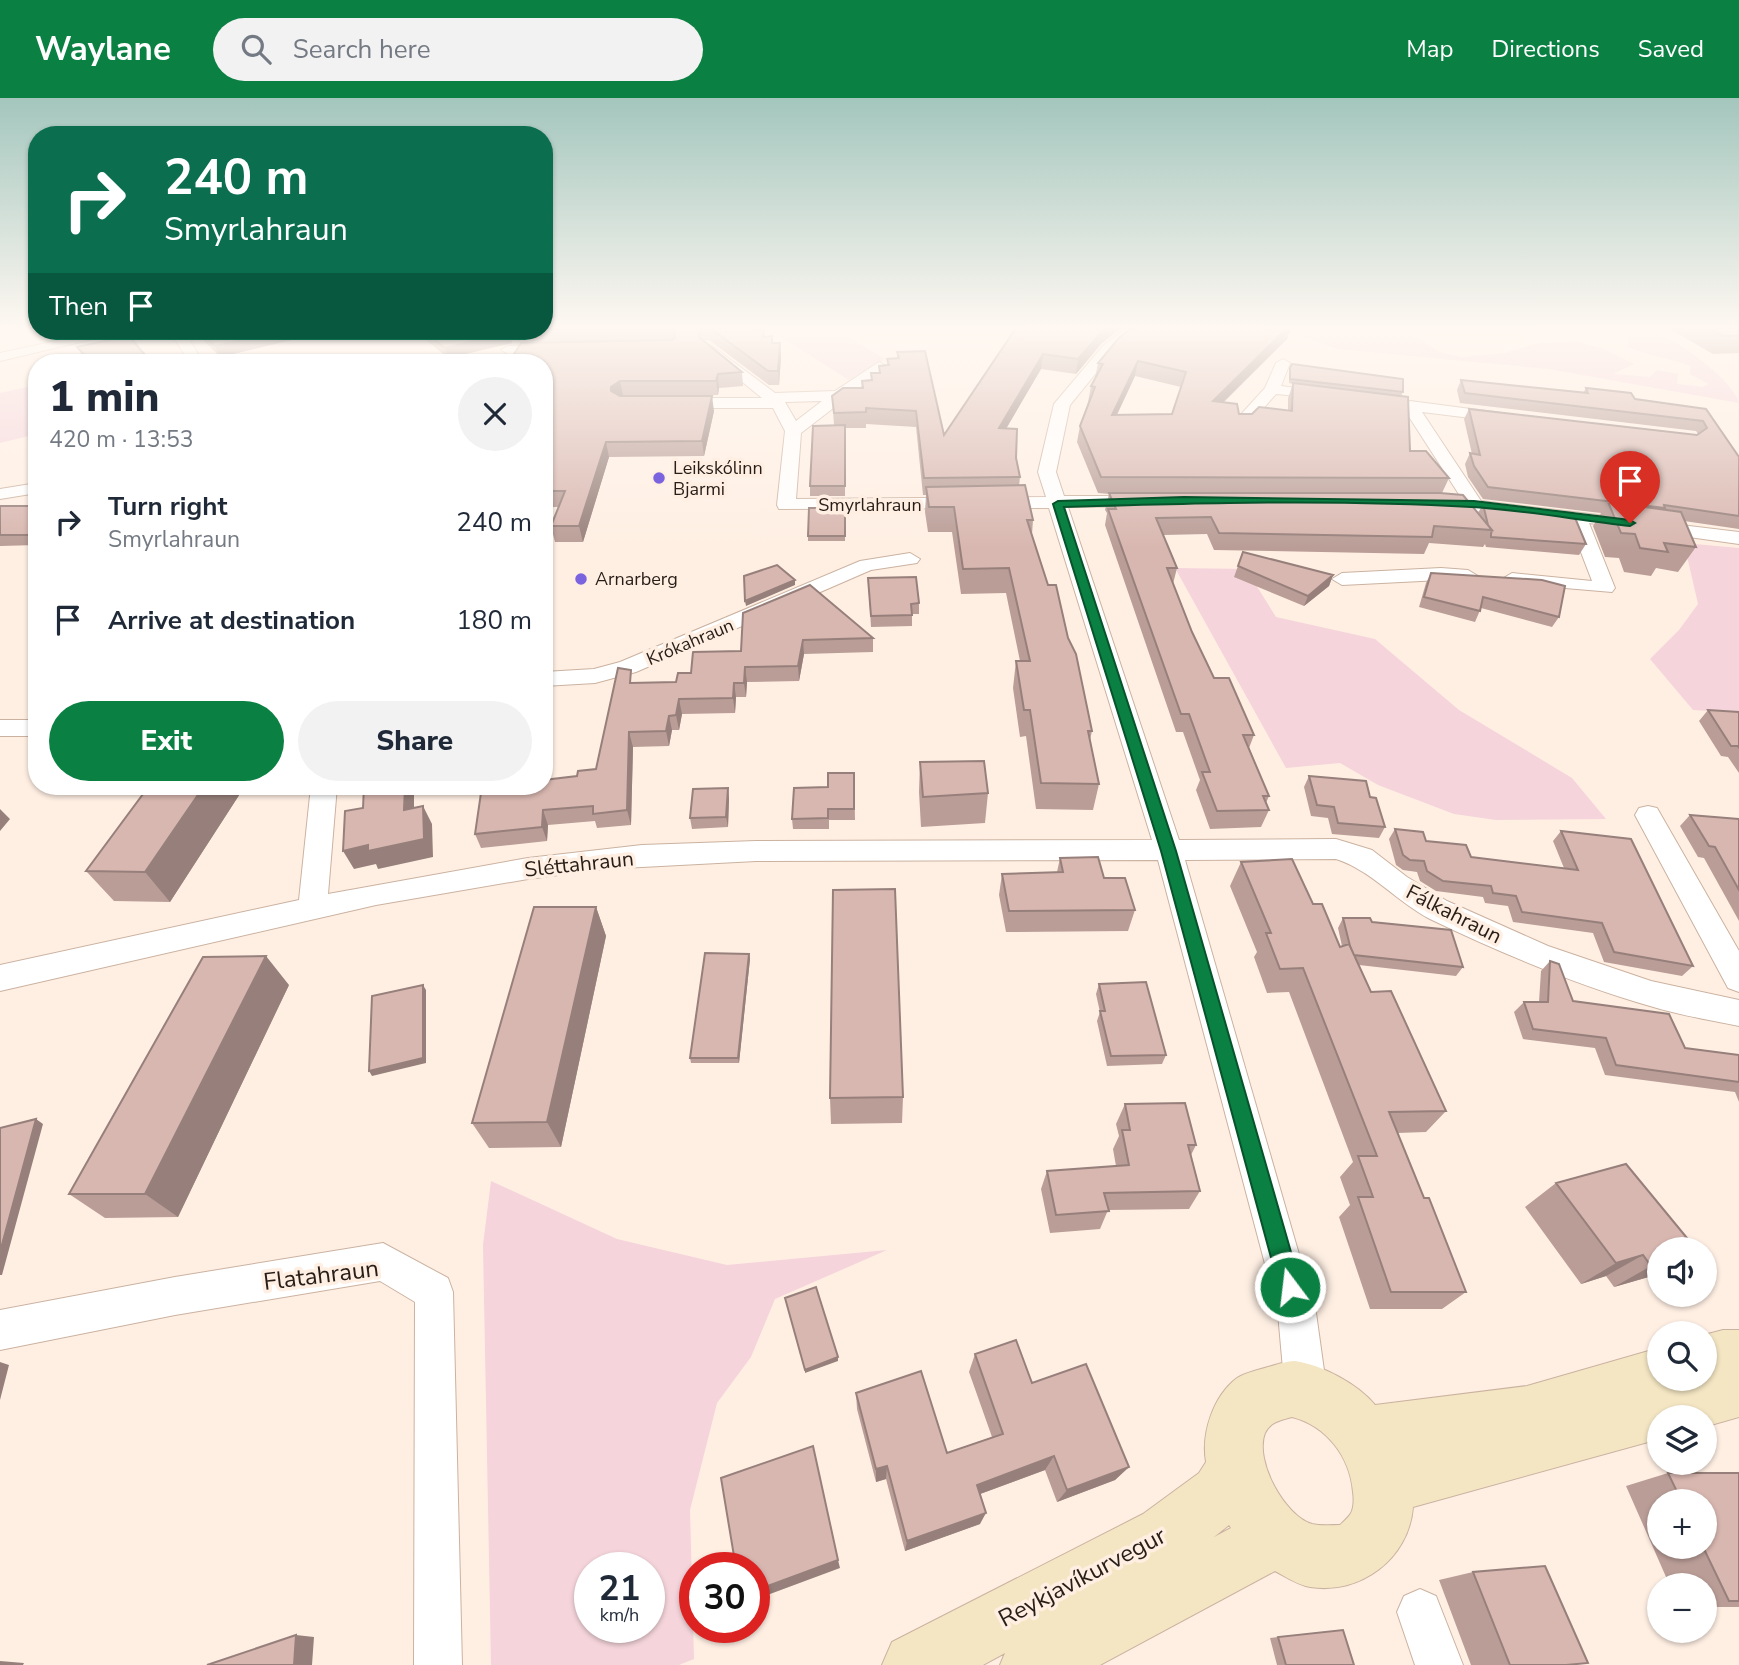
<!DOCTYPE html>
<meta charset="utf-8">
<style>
body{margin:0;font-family:"Nunito Sans",sans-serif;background:#f2f2f3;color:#1f2937;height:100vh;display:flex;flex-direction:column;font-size:26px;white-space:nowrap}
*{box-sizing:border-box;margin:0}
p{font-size:23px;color:#747a83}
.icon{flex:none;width:38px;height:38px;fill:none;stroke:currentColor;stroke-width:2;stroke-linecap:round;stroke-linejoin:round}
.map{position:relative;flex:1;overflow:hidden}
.details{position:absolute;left:28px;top:256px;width:525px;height:441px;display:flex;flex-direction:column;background:#fff;border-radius:28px;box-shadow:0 2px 5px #0004}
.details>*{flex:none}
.top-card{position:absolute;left:28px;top:28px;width:525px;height:214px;border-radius:28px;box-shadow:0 2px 5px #0004;background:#0b6e4f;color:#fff;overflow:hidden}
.buttons{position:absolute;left:1647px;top:1139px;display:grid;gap:14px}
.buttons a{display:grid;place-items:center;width:70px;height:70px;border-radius:50%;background:#fff;box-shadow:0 2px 5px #0004;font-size:35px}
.speed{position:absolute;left:574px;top:1454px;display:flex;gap:14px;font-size:35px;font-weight:700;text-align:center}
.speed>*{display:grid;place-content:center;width:91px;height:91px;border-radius:50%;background:#fff;box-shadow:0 2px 5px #0004;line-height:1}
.speed small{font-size:18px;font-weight:400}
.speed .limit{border:10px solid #d22;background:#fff;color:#111}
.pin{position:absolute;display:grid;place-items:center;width:60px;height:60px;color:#fff;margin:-72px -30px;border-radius:50% 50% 50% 0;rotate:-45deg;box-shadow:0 0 7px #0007}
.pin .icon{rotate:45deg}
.me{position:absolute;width:77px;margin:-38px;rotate:345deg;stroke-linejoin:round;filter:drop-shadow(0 0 5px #0008)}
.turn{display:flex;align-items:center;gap:24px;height:147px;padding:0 21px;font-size:32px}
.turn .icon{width:91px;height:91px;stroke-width:2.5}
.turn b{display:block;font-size:49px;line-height:60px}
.then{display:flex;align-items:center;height:66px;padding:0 21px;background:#0003;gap:14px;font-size:26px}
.round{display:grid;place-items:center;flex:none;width:74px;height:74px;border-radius:37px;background:#f2f2f3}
.summary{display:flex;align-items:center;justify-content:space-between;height:119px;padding:0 21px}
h1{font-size:42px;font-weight:800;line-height:52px}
.primary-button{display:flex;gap:14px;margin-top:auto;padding:14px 21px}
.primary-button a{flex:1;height:80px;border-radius:42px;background:#0b8043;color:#fff;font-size:28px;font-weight:800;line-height:80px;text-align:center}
.primary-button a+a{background:#f2f2f3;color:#1f2937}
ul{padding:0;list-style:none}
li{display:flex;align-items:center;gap:21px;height:98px;padding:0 21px}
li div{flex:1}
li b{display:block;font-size:26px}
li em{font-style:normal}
header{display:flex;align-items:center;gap:42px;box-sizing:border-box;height:98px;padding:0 35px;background:#0b8043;color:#fff}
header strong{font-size:33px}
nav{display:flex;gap:38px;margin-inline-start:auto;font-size:24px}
.search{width:490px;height:63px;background:#f2f2f3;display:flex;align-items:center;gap:18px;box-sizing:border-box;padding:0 24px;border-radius:38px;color:#747a83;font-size:26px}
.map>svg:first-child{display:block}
.green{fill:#f5d5db;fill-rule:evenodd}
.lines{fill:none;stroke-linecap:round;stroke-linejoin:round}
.street-casing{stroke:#cbb2a0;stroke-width:2}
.secondary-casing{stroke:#cbb2a0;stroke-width:2}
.street{fill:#fff;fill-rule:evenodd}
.secondary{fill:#f4e6c3;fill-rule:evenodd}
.wall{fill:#ba9d97;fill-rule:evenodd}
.shaded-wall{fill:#97807b}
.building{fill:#d8b7b0;stroke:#97807b;stroke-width:2;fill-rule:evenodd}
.route{fill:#0b8043;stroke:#07532c;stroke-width:2}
.poi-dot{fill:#7a63de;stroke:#ffefe3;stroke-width:2.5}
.labels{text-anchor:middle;stroke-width:7;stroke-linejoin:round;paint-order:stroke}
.far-poi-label{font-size:18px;fill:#281e17;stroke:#ffefe3;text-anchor:start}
.far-street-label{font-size:18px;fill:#281e17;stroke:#ffefe3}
.street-label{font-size:21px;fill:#281e17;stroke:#ffefe3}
.near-street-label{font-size:24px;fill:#281e17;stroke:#ffefe3}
</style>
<header>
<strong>Waylane</strong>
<div class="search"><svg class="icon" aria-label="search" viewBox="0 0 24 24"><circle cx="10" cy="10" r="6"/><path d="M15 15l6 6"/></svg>Search here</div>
<nav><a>Map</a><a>Directions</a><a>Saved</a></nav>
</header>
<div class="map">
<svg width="1739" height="1567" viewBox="0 0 1739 1567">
<rect width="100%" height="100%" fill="#ffefe3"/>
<path class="green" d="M767 230H849L850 240 885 261 849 282Z
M1271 230H1443L1414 236 1439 254 1461 259 1505 255 1539 245 1577 243 1604 251 1634 266 1613 276 1650 279 1657 272 1678 276 1677 286 1703 289 1709 286 1690 276V268C1669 259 1647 259 1627 248L1629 239 1614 230C1624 230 1637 228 1647 230 1670 236 1734 282 1739 305L1549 271 1338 251Z
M37 287V336L0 345V295Z
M1684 445 1739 450V615L1693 612 1650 561 1679 532 1698 506Z
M1175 470 1246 471 1276 519 1375 541 1459 612 1572 680 1606 721 1496 722 1454 716 1378 687 1340 665 1286 670Z
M491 1083 617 1141 727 1167 887 1152 775 1201 751 1259 717 1305 690 1412 694 1561 679 1567H491L483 1147ZM590 1470H649V1530H590Z"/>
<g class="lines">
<g class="street-casing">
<path id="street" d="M1126 230H1142L1113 254 1070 307 1056 374 1064 398H1143L1152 403 1143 408 1068 409 1179 742 1336 741 1372 752 1407 779 1447 803 1548 848 1651 883 1739 902V928C1709 922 1679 917 1650 908 1574 886 1501 855 1430 821 1397 804 1371 772 1336 761L1185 762 1316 1215 1327 1294 1321 1309 1306 1315 1291 1309 1285 1294 1278 1215 1158 762 756 763 604 771 528 781 376 807 0 893V867L299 802 311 688H337L328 796 528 760 642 747 756 743 1152 742 1049 410 779 411 777 407 785 333 773 310H675L667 305 675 300H762L707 255V249L712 248 775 295 835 293 879 264 886 268 884 271 801 335 796 401 1046 399 1038 374 1054 306 1103 248ZM822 303 796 323 785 304Z
M102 233H127L0 263V255Z
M170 233H184L203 264H189Z
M554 247 561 251 559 254 508 256 501 252 508 248Z
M1283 261 1290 265 1281 288 1333 295V301L1276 296 1247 329H1235V323L1265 290 1276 265Z
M1410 303 1509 316 1511 319 1503 324 1422 314 1481 403 1739 434V446L1589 425 1615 490 1612 494 1505 485 1502 481 1512 475 1592 483 1569 423 1426 408 1423 404 1432 399 1462 401 1402 308Z
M37 385V395L0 401V391Z
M910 455 920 461 917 465 871 472 636 574 595 585 544 588V574L594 571 620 564 860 463Z
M1441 470 1468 472 1478 478 1468 484 1441 482 1342 487 1332 481 1342 475Z
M0 622H37V638H0Z
M1648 708 1657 710 1739 853V894L1728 890 1635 717 1639 710Z
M383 1145 448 1180 453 1194 462 1567H414L415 1204 380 1183 175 1217 0 1252V1212L175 1179Z
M1420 1491 1436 1498 1463 1567H1415L1397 1514 1404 1498Z"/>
</g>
<g class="secondary-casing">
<path id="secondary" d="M1723 1232H1739V1319L1704 1329V1320H1659V1341L1413 1409C1409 1461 1360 1497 1310 1489 1298 1487 1286 1479 1275 1473L1100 1567H1000L1005 1555 983 1567H882L892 1544 1143 1416 1199 1375 1206 1364C1201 1336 1213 1298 1237 1280 1245 1275 1258 1272 1268 1269 1276 1267 1286 1263 1295 1263 1322 1267 1358 1286 1375 1307L1527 1288 1659 1250V1281H1704V1237ZM1292 1319C1327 1328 1350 1359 1353 1394 1354 1400 1354 1410 1351 1415 1349 1419 1343 1424 1340 1427 1331 1427 1320 1428 1312 1426 1285 1418 1254 1363 1265 1335 1270 1324 1281 1322 1292 1319ZM1229 1427 1231 1430 1214 1439Z"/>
</g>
<use href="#street" class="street"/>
<use href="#secondary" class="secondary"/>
</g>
<path class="wall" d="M544 230H756V232L773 245H780L781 259 779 287H769L709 242H702L742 274 743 288 719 290 718 297 621 298 714 313 704 358 609 359 583 444H555L551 428 559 409H544V264L532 244 529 233H544Z
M1016 230H1121L1101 246 1076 276 1041 271 1006 331 1016 360 1020 379 1019 388 1033 422 1032 436 1048 487 1068 540 1092 633 1090 642 1099 686 1093 712 1036 711 1026 638 1020 639 1013 590 1016 563H1020L1006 495 961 496 952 434H928L925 414 926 397H923L916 329 866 326V330H845V398H810V388L834 327 832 298 862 290V283L871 282V275H879V268L887 267V261H897V254L944 337Z
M1668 230H1739V255L1713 256Z
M194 233H329L220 259Z
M415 233H507L512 245 448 260Z
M1287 241 1224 304 1239 316H1252L1288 312V300L1293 286 1289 285V275L1292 266 1403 294 1401 298 1410 353 1449 380 1442 395 1478 415 1483 406 1586 446 1579 457 1486 449 1485 446 1483 449 1429 445 1424 456 1214 452 1207 436 1163 437 1177 470 1173 486 1192 534 1214 580 1254 637 1249 650 1269 698 1266 705 1269 712 1261 729 1210 731 1196 692 1200 682 1183 634H1176L1105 427 1107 415 1105 412 1109 396 1098 395 1077 344 1080 328 1088 304 1091 288 1095 280 1098 265ZM1135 278 1181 289 1172 316 1117 317Z
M77 249 151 264H88Z
M1461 282 1583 295 1586 290 1635 301 1706 311 1739 359V431L1684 423 1696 449 1678 474 1656 470 1651 478 1624 474 1619 460 1605 459 1593 428 1601 415 1483 401 1468 379 1465 366 1470 355 1472 356 1464 321 1469 311 1697 337 1698 336 1696 333 1460 305 1457 292Z
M0 408H37V447L0 448Z
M845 410V443H808V438Z
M1243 454 1333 477 1329 488 1304 508 1234 479Z
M1431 475 1559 519 1552 529 1481 510 1475 524 1419 509 1426 485Z
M868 480 919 505V516H912V528L871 529Z
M743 515 873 540V554L804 556 799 583 747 584 746 599H736L735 615 682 616 679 632H672L669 648 633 649 631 727 597 730 595 723 548 727 547 743 481 750 475 736 577 678 596 671 634 584H676L691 575 741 553Z
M1708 612 1739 614V675L1728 659 1721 658 1699 623Z
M920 664 988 695 985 725 921 729 919 694Z
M854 675 855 722H829V731H793L792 721 828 689Z
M1309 678 1370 699 1385 729 1379 740 1332 736 1328 720 1311 718 1304 689Z
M149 688H245L170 804 114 803 86 773Z
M728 690 729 701 728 729 692 731 690 720Z
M1690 717 1739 721V823L1704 760 1698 759 1680 728Z
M1395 731 1471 759 1564 770 1553 743 1561 733 1693 868 1682 878 1604 864 1593 835 1513 824 1508 808 1485 805 1483 799 1436 793 1420 783 1417 774 1403 772 1396 767 1389 741Z
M1060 760 1104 780 1135 812 1128 833 1006 834 999 797 1002 776 1057 774Z
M1241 764 1313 806 1340 849 1342 848 1338 830 1343 820 1372 824 1463 869 1456 878 1359 867 1371 894 1446 1013 1426 1034 1397 1035 1424 1100 1466 1194 1442 1211H1370L1339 1119 1350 1107 1340 1079 1353 1064 1289 894 1267 895 1254 859 1257 854 1230 788Z
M596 809 606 838 561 1049 489 1050 472 1025Z
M749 856 750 861 739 965H691L690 960Z
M1550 863 1573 903 1685 950 1739 957V1004L1735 994 1605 977 1595 950 1523 941 1514 914 1524 904H1539L1541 873Z
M1099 886 1166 957 1162 966 1107 968 1097 923 1100 914 1096 896Z
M289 887 178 1119 105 1120 69 1096Z
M903 999 902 1025 831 1026 830 1000Z
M1125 1006 1196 1047 1191 1057 1200 1093 1189 1111 1108 1112 1100 1131 1050 1135 1041 1091 1047 1073 1116 1068 1113 1051 1119 1038 1116 1026Z
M1556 1085 1687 1140 1681 1144 1652 1178 1614 1189 1606 1178 1581 1186 1525 1109Z
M975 1256 1032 1285 1129 1369 1115 1382 1057 1404 1045 1372 980 1396V1426L905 1453 886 1381 876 1384 857 1311 856 1295 947 1355 992 1339 969 1274Z
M1668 1375H1739V1509H1704V1488H1670L1626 1388ZM1659 1404H1704V1449H1659Z
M1473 1474 1566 1567H1471L1439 1482Z
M1278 1539 1354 1567H1277L1270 1540Z"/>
<path class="shaded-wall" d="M1105 230H1121L1101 246 1076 276 1078 261Z
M1287 230H1291L1287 241 1209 318 1213 303Z
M281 233H329L220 259 215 248Z
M509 234 512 245 448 260 445 250Z
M780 245 781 259 779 287 778 273Z
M1043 256 1041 271 997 346 999 330Z
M1138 263 1135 278 1109 333 1112 317Z
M718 276 719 290 718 297 716 283Z
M620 283 623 297 614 303 611 289Z
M712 298 714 313 704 358 702 343Z
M606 344 609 359 583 444 579 428Z
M1333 477 1329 488 1304 508 1308 498Z
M795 482V487L746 508 745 503Z
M803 542 804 556 799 583 798 568Z
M745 569 747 584 746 599 744 585Z
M734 585 736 599 735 615 733 600Z
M679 601 682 616 679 632 676 617Z
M669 618 672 632 669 648 666 633Z
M629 634 633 649 631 727 627 712Z
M204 688H245L170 804 145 774Z
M405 688H414V730L404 712Z
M728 690 729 701 728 729 726 719Z
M423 708 432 726 433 759 378 771 376 766 354 771 343 753Z
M0 711 10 721 0 733Z
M543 712 548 727 547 743 542 729Z
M596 809 606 838 561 1049 547 1024Z
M749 856 750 861 739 965 738 960Z
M266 858 289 887 178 1119 145 1096Z
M423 887 426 892V965L372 978 369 973Z
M36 1021 43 1026 2 1177H0V1154Z
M1643 1157 1606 1178 1581 1186 1616 1165Z
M1659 1166V1174L1652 1178 1614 1189 1651 1168Z
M838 1259V1263L805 1275V1272Z
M0 1264 9 1267 0 1302Z
M1054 1358 1045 1372 972 1399 977 1387Z
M887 1368 886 1381 876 1384V1371Z
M1129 1369 1115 1382 1057 1404 1067 1392Z
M986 1415 980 1426 905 1453 907 1443Z
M838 1462 840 1470 759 1500 754 1495V1493Z
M296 1537 314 1539 312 1567H294Z
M0 1563 24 1565 23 1567H0Z"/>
<path class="building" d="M544 230H631L544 231Z
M669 230H700L699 239 742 274 718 276 716 283H620L611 289V293L620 298H712L702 343 606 344 579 428H551L565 393H544V264H509L521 245 672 242 675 239 674 232Z
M710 230H755V232H764L763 239 772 238V245H780L778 273H768Z
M1016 230H1105L1078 261 1043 256 999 330 1017 331 1016 360 1020 379 924 380 916 313 866 310V314L834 315 832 298 843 290H863L862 283 872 282 871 275H880L879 268 889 267 887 261 899 260 897 254 925 253 944 337Z
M1131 230H1287L1213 303 1237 306 1239 316H1252L1259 309 1292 313 1293 285 1408 299 1410 353H1426L1449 380 1101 379 1080 328 1095 289 1091 288 1103 266 1098 265 1118 241ZM1138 263 1186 274 1172 316 1112 317Z
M1709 230H1739V238H1724Z
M199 233H281L215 248Z
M424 233H507L509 234 445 250Z
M129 238 151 264H90L77 249Z
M1292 266 1403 281V294L1290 281V270Z
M1461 282 1588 295 1586 290 1631 295 1635 301 1706 311 1739 359V418L1664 407 1665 410 1488 389 1474 368 1470 355 1480 357 1469 311 1697 337 1707 330 1703 323 1465 295Z
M845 327V388H810L813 328Z
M1025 387 1033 422H1027L1048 487H1056L1068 540 1076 556 1092 633H1088L1099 686 1041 685 1030 612H1024L1016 563H1030L1009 470 963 471 954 409H929L926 389Z
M1109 395H1440L1463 397 1492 432 1434 428 1432 439 1219 435 1211 419 1156 420 1177 470H1167L1192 534 1214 580H1229L1254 637H1243L1269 698H1263L1269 712 1217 713 1202 674H1210L1189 616H1181L1108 411H1116Z
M1608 404 1681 414 1696 449 1664 445 1668 454 1640 450 1635 436 1621 435Z
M1483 406 1573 415 1586 446 1491 439V436L1492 432 1488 427Z
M0 408H37V437H0Z
M809 410H845V438H808Z
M1243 454 1333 477 1308 498 1238 468Z
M777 467 795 482 745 503 744 478Z
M1431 475 1542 482 1565 488 1559 519 1483 499 1480 513 1424 499Z
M916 479 919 505 911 506 912 517 871 518 868 480Z
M810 487 873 540 803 542 798 568 745 569 744 585H734L733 600 679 601 676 617 669 618 666 633 629 634 627 712 593 716V708L543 712 542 729 475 736 482 688H544V682L577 678 578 673 596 671 618 570 631 572 630 585 676 584 678 575H691L693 554 741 553 743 515Z
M1708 612 1739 614V650L1738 648H1731Z
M984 663 988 695 923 699 920 664Z
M828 675H854V711H828V720L792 721 794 690 828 689Z
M1309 678 1366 683 1370 699 1376 700 1385 729 1338 725 1334 709 1317 707Z
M149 688H204L145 774 86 773Z
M364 688H405L404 712 423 708 424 741 368 753V747L343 753 345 713 363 710Z
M728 690 726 719 690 720 693 691Z
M1690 717 1739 721V792L1715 749 1709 748Z
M1395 731 1423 734 1426 743 1466 747 1471 759 1578 772 1561 733 1631 741 1693 868 1614 854 1602 825 1522 814 1516 798 1493 795 1491 788 1443 783 1427 773 1424 763 1410 762 1403 757Z
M1098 759 1104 780H1125L1135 812 1009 813 1002 776 1063 774 1060 760Z
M1292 761 1313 806H1322L1340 849 1349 846 1371 894 1391 893 1446 1013 1389 1014 1424 1100H1429L1466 1194H1391L1358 1099H1373L1358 1058H1377L1303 870 1280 871 1266 835H1271L1241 764Z
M895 791 903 999 830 1000 833 792Z
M534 809H596L547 1024 472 1025Z
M1343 820H1370L1372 824 1451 832 1463 869 1354 857 1350 848Z
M705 855 749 856 738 960H690Z
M266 858 145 1096H69L203 859Z
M1550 863 1559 866 1573 903 1669 916 1685 950 1739 957V984L1616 967 1606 940 1533 931 1524 904H1548Z
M1146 884 1166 957 1111 958 1100 913H1105L1099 886Z
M423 887V960L369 973 372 898Z
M1185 1005 1196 1047H1188L1200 1093 1104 1095 1109 1113 1056 1117 1047 1073 1129 1067 1122 1032H1130L1125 1006Z
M36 1021 0 1154V1030Z
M1626 1066 1687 1140 1679 1142 1687 1152H1659V1166L1651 1168 1643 1157 1616 1165 1556 1085Z
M816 1189 838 1259 805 1272 785 1200Z
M1016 1242 1032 1285 1086 1266 1129 1369 1067 1392 1054 1358 977 1387 986 1415 907 1443 887 1368 876 1371 856 1295 921 1273 947 1355 1003 1336 975 1256Z
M813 1348 838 1462 754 1493V1470H736L721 1380Z
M1668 1375H1739V1503H1729L1703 1449H1704V1404H1682Z
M1545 1468 1588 1565 1566 1567H1510L1473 1474Z
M1343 1532 1354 1567H1286L1278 1539Z
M296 1537 294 1567H207Z"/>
<linearGradient id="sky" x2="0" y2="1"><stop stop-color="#a3c6bd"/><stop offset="0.51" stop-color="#fff8f2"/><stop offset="1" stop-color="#fff8f2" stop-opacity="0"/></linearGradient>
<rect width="1739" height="450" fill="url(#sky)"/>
<path class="route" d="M1184 399 1474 403 1630 422 1635 425 1630 428C1577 422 1524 412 1471 409 1336 401 1199 405 1064 409L1176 753 1301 1189 1297 1197 1290 1200 1282 1197 1279 1189 1161 753 1053 406 1058 403Z"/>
<g class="poi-dot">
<circle cx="659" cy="380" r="7"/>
<circle cx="581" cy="481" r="7"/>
</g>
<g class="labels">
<g class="far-poi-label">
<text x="673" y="376">Leikskólinn<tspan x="673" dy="21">Bjarmi</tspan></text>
<text x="595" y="487">Arnarberg</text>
</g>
<g class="far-street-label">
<text x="870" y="413">Smyrlahraun</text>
<text transform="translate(690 544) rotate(-23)" y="6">Krókahraun</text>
</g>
<g class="street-label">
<text transform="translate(579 766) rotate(-6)" y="7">Sléttahraun</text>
<text transform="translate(1454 816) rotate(27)" y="7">Fálkahraun</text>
</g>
<g class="near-street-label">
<text transform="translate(321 1177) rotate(-7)" y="8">Flatahraun</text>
<text transform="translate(1082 1479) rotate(-28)" y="8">Reykjavíkurvegur</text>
</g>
</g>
</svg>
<div class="buttons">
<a><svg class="icon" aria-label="sound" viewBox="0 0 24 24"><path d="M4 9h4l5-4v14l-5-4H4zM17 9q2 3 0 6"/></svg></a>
<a><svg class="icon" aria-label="search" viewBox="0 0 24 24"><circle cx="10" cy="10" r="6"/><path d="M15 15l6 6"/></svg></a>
<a><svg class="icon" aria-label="layers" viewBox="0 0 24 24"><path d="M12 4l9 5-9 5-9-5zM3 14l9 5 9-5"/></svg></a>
<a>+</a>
<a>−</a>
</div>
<div class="speed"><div>21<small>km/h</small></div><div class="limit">30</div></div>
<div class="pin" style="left:1630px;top:425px;background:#d93025"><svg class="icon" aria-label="arrive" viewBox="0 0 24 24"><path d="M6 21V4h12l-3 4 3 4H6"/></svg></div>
<svg class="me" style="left:1290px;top:1189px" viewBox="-20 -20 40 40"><circle r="17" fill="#0b8043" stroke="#fff" stroke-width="3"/><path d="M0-11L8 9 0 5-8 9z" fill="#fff"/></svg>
<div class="top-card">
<div class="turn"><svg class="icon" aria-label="right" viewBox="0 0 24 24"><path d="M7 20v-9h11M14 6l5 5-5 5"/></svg><div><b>240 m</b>Smyrlahraun</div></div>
<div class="then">Then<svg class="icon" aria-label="arrive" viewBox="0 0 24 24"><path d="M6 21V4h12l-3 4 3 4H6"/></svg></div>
</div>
<section class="details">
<div class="summary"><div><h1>1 min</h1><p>420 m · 13:53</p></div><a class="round"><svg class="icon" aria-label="close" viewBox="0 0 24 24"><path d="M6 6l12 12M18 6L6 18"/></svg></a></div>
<ul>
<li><svg class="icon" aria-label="right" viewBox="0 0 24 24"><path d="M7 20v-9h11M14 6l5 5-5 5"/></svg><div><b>Turn right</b><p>Smyrlahraun</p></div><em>240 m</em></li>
<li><svg class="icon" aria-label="arrive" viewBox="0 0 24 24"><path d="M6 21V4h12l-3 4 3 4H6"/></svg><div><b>Arrive at destination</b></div><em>180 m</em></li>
</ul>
<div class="primary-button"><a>Exit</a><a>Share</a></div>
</section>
</div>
